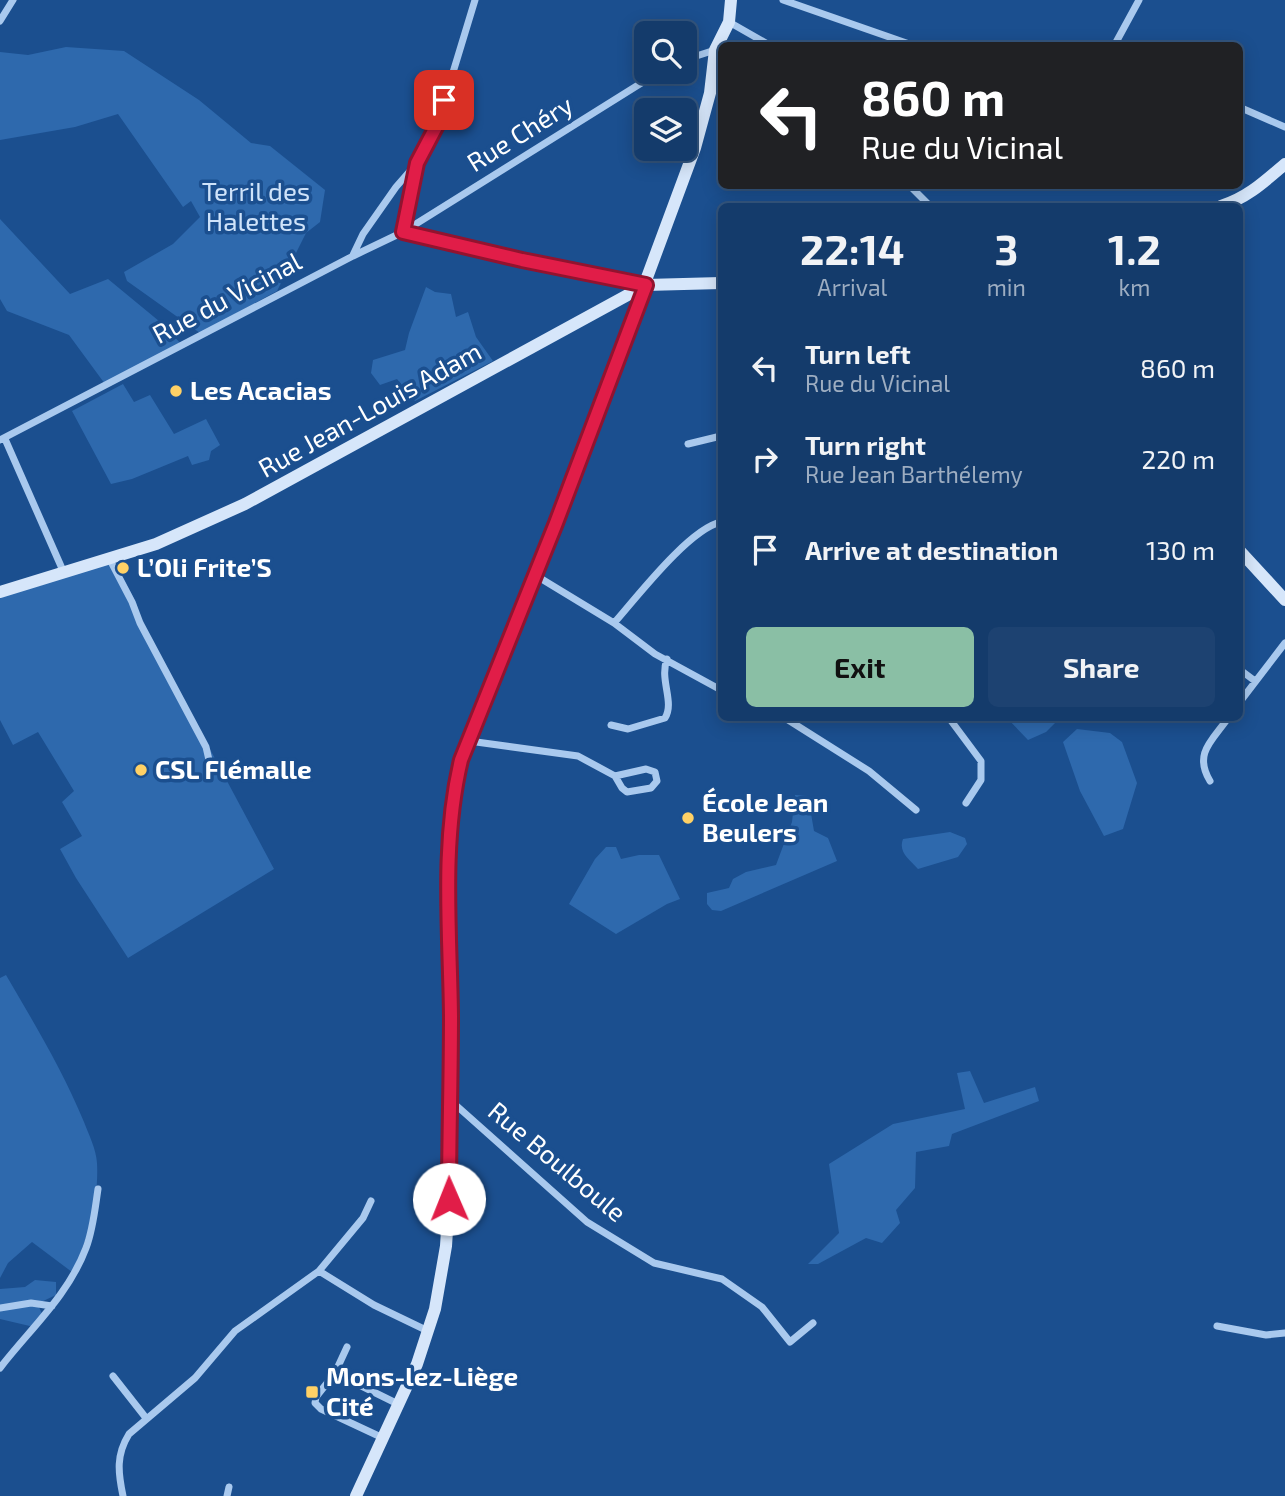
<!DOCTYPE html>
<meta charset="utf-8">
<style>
body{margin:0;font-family:"Exo 2",sans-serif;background:#1d4271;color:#f1f3f6;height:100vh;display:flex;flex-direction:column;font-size:26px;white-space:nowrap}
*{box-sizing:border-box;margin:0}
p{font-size:23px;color:#9dadc1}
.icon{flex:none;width:38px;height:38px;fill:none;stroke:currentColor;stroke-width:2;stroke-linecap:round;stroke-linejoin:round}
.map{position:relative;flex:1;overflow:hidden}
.sheet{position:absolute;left:718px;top:203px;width:525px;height:518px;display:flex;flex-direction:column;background:#143b6b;border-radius:10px;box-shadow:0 4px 18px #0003,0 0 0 2px #33557e}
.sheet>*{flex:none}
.guide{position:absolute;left:718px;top:42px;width:525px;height:147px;border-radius:10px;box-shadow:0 4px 18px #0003,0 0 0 2px #33557e;background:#202124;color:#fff;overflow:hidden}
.buttons{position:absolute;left:634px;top:21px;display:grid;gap:14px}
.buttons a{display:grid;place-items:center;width:63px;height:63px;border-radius:10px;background:#143b6b;box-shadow:0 4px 18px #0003,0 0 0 2px #33557e;font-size:35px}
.pin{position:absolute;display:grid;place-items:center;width:60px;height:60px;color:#fff;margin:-30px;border-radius:14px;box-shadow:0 4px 10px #0006}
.me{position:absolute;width:77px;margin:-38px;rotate:359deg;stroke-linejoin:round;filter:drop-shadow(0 0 5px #0008)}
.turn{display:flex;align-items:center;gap:24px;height:147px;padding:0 28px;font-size:32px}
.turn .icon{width:91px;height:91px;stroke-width:2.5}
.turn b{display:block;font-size:49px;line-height:60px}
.eta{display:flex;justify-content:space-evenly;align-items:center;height:119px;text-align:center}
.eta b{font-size:42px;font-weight:700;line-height:49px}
.action{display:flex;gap:14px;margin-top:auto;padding:14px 28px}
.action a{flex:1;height:80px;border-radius:10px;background:#8abfa5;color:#111;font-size:28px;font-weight:700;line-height:80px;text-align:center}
.action a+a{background:#1d4271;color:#f1f3f6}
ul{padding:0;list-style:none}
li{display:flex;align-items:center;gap:21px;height:91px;padding:0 28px}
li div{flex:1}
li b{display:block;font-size:26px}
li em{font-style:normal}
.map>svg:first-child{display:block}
.green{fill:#2e69ad}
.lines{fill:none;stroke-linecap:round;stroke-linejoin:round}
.street{stroke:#a9c9ee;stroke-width:7}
.secondary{stroke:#d6e6fa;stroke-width:12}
.route-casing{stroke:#92132f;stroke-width:18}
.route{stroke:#e11d48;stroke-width:12}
.poi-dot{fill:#ffd166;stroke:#1b4f8f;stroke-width:2.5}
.labels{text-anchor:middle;stroke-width:7;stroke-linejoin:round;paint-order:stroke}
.street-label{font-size:26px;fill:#fff;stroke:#1b4f8f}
.park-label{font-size:26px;fill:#cfe3fa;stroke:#1b4f8f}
.poi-label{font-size:26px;font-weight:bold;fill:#fff;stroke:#1b4f8f;text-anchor:start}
</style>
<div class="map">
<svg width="1285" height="1496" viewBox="0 0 1285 1496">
<rect width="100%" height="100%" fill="#1b4f8f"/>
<path class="green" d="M66 47 124 51 199 100 251 143 270 146 325 190 320 222 306 233 277 291 200 333 127 281 124 272 173 244 200 217 191 201 183 207 118 114 75 127 0 140V52L28 55Z
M0 219 70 294 108 279 165 326 180 343 105 384 69 335 7 311 0 299Z
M426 287 435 292 451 294 456 317 468 312 476 337 493 361 415 401 397 379 380 385 371 373 373 360 405 350 409 333Z
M123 384 134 402 150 395 174 434 206 419 220 445 211 451 209 460 192 465 188 456 132 479 111 484 72 411Z
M114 561 136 602 141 620 274 869 128 958 76 878 60 849 82 836 62 802 74 791 38 732 13 745 0 720V595Z
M1007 718H1060L1046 732 1028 740Z
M1077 729 1110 733 1122 742 1137 783 1123 829 1104 836 1080 791 1063 742Z
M795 795 808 796 814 831 828 838 837 861 721 911 712 910 707 904V893L729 888 733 879 746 872 776 865 792 822Z
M950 832 965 838 967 844 958 857 918 869C909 859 898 852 903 839Z
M606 847H616L621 859 639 855H659L680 899 667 904 616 934 569 904 595 859Z
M6 975C34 1023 63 1071 84 1122 89 1135 96 1149 97 1163 99 1200 88 1240 72 1272L32 1242 8 1263 0 1278V978Z
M970 1071 984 1103 1035 1087 1039 1101 952 1134 949 1146 916 1152 915 1188 896 1210 900 1223 882 1243 866 1238 818 1264H808L839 1233 829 1164 893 1124 965 1109 957 1073Z
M35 1280 56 1282V1295L39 1303V1307L43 1316 34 1327 0 1319V1289L25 1287Z"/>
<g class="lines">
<path class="street" d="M783 0 915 46
M0 21 13 0
M729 22 771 46
M1114 46 1139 0
M684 60 715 50
M1239 107 1285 127
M910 186 930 206
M403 232 522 260 645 285
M403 232 417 164
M353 255 363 234 396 187 417 163 437 125 475 0
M5 439 64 573
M0 440 353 256 403 232 659 72
M688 444 721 436
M109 558 132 602 140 623 206 747 209 760
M535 575 614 623 655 654 721 690
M614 623C637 597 689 529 721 522
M1239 669 1255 681
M1239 703 1285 643
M785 718 869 771 916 810
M949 718 981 761V780L966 803
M611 725 628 729 665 718C675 702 659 680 667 659
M469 741 578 756 615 776 622 788 627 792 651 788 657 781 655 772 646 769 615 776
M1210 781C1193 753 1213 740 1228 718
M449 1099 587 1222 654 1263 722 1279 762 1307 790 1342 813 1323
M319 1271 374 1305 428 1331
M0 1308 31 1303 52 1306
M1217 1326 1266 1335 1285 1333
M347 1347 335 1373 316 1397 315 1403 321 1409 383 1438
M0 1368C30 1329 68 1296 86 1248 93 1230 95 1209 98 1189
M335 1373 400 1405
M113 1376 146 1418
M123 1496C118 1472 116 1455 129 1434L195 1378 235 1331 319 1271 363 1218 371 1201
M227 1496 229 1487"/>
<path class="secondary" d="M1221 206C1247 198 1264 182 1285 164
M646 285 721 283
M1239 550 1285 600
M0 592 156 544 245 504 646 285
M356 1496 417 1364 435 1309 446 1246 449 1199 451 1017 448 853 452 797 461 760 566 496 695 148 710 93 715 50 729 22 731 0"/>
</g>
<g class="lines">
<g class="route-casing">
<path id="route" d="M444 100 437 125 417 163 403 232 522 260 646 285 556 523 461 760C441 844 450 931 451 1016 451 1077 449 1138 449 1199"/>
</g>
<use href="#route" class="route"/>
</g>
<g class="poi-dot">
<circle cx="176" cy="391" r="7"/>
<circle cx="123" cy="568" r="7"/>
<circle cx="141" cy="770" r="7"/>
<circle cx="688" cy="818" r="7"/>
<rect x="305" y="1385" width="14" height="14" rx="3.5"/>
</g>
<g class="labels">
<g class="street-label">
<text transform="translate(520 134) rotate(-32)" y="9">Rue Chéry</text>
<text transform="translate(227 298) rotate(-28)" y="9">Rue du Vicinal</text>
<text transform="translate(370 410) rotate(-29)" y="9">Rue Jean-Louis Adam</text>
<text transform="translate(557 1162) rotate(40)" y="9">Rue Boulboule</text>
</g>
<g class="park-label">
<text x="256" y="201">Terril des<tspan x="256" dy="30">Halettes</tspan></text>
</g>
<g class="poi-label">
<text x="190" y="400">Les Acacias</text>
<text x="137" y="577">L’Oli Frite’S</text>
<text x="155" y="779">CSL Flémalle</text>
<text x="702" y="812">École Jean<tspan x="702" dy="30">Beulers</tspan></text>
<text x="326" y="1386">Mons-lez-Liège<tspan x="326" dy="30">Cité</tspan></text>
</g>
</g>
</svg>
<div class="buttons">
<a><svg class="icon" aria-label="search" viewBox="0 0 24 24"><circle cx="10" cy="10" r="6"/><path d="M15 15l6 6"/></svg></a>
<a><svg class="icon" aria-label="layers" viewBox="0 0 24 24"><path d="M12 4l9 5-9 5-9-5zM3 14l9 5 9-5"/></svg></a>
</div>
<div class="pin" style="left:444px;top:100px;background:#d93025"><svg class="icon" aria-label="arrive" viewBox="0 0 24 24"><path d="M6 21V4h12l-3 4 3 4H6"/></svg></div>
<svg class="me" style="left:449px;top:1199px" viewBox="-20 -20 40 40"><circle r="19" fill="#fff"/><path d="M0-13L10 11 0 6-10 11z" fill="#e11d48"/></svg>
<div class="guide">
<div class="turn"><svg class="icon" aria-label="left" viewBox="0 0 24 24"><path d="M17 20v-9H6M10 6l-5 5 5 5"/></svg><div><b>860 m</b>Rue du Vicinal</div></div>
</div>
<section class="sheet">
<div class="eta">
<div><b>22:14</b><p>Arrival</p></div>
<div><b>3</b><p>min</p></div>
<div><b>1.2</b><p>km</p></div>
</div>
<ul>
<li><svg class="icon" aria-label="left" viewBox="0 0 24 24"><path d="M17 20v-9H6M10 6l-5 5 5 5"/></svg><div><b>Turn left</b><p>Rue du Vicinal</p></div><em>860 m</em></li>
<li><svg class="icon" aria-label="right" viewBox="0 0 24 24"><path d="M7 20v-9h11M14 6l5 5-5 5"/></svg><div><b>Turn right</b><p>Rue Jean Barthélemy</p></div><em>220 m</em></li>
<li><svg class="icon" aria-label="arrive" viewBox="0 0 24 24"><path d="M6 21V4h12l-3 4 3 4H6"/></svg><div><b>Arrive at destination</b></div><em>130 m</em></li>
</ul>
<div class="action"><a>Exit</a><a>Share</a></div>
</section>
</div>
